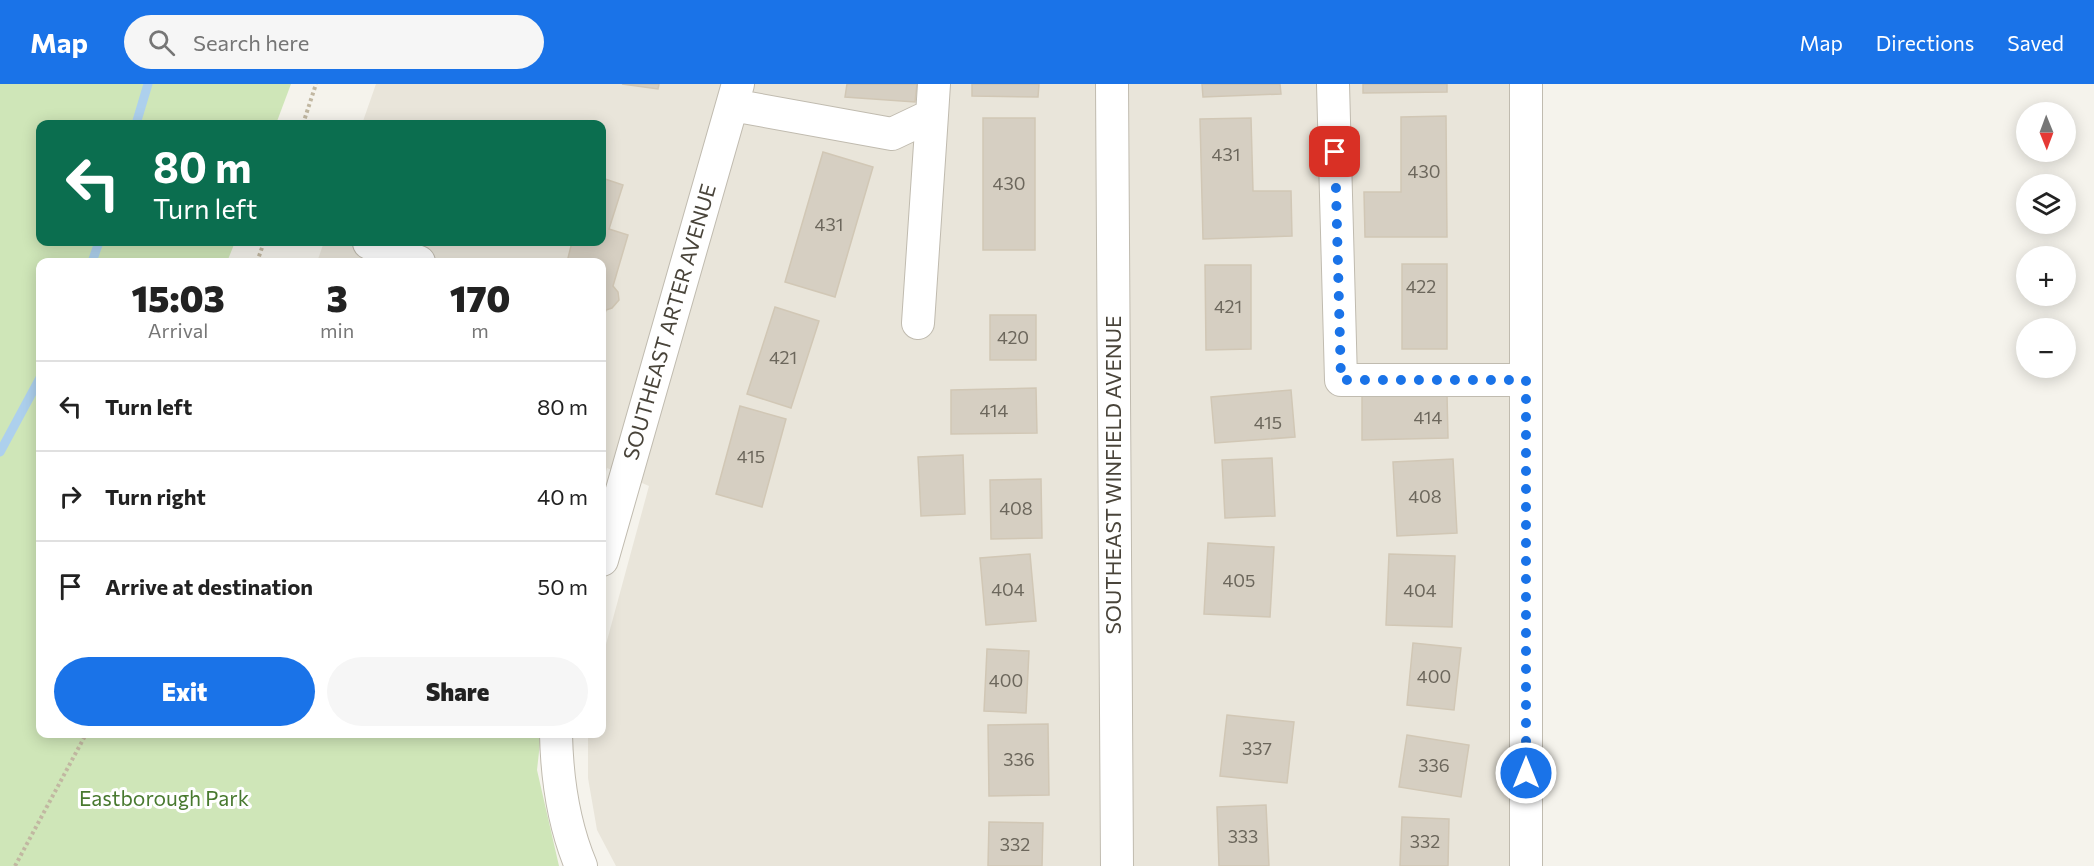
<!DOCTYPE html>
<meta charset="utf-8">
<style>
body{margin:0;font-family:Commissioner,sans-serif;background:#f6f6f6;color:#222;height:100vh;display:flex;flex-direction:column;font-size:22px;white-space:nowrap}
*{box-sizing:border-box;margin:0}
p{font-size:20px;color:#767676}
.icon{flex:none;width:33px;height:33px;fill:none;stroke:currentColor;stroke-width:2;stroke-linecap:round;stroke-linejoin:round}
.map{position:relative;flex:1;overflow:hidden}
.sheet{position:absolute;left:36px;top:174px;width:570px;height:480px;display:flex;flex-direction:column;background:#fff;border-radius:12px;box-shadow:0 3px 15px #0003}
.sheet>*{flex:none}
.guide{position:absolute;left:36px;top:36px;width:570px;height:126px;border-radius:12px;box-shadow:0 3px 15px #0003;background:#0b6e4f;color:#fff;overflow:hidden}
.needle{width:39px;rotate:179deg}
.controls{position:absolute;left:2016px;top:18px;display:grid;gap:12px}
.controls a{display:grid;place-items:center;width:60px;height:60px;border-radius:50%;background:#fff;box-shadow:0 3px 15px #0003;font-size:30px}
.pin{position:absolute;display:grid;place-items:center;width:51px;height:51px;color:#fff;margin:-26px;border-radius:12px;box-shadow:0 3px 9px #0006}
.me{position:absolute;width:66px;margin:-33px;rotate:0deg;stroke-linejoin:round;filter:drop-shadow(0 0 4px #0008)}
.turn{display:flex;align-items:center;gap:21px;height:126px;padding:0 18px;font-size:27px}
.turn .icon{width:78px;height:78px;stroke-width:2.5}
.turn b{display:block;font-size:42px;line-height:51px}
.eta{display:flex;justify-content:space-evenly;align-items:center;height:102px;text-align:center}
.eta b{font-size:36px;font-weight:800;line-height:42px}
.cta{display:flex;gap:12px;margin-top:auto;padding:12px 18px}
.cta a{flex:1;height:69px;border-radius:36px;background:#1a73e8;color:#fff;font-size:24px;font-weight:800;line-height:69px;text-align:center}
.cta a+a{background:#f6f6f6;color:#222}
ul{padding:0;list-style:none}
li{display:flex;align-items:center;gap:18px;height:90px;padding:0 18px;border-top:2px solid #e0e0e0}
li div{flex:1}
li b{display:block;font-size:22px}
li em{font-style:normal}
header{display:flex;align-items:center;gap:36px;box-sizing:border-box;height:84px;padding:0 30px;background:#1a73e8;color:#fff}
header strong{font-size:28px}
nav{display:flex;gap:33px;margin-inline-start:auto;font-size:21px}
.search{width:420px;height:54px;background:#f6f6f6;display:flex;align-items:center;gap:15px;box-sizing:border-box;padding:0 21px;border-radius:33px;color:#767676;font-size:22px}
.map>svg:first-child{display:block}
.residential{fill:#e9e5da}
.green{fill:#cfe6b8}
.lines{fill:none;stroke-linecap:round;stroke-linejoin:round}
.stream{stroke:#add0ed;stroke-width:9}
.building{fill:#d6cfc2;stroke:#d1c7b5;stroke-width:1.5}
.minor-casing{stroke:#c0bbaf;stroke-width:34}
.path{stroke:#c1b7a1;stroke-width:4;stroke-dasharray:3 3;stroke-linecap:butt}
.minor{stroke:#fff;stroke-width:32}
.route{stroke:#1a73e8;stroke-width:10;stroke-dasharray:0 18}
.labels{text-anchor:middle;stroke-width:6;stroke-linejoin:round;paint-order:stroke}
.number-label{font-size:18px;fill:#6c675c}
.street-label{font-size:21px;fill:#49443a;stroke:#fff}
.park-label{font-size:21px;fill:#48792f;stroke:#fff}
</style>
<header>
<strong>Map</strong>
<div class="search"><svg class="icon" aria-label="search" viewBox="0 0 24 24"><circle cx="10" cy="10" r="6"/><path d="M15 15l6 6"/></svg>Search here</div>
<nav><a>Map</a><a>Directions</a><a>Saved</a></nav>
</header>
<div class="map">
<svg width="2094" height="782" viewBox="0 0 2094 782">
<rect width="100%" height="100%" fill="#f5f3ec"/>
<path class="residential" d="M376 0H1514L1517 782H616L597 746 588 694V650H602V575L649 402 607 384 602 403V178H317L324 158H602V40H362Z"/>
<path class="green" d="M0 0H291L276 40H40V158H235L227 178H40V650H541L537 686 559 782H0Z"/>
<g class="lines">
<path class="stream" d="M136 40 148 0
M92 178 99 158
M0 368 40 294"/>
</g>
<path class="building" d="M622 0H659L658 5Z
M847 0H917L915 18 845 13Z
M972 0H1039L1038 13 972 12Z
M1202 0H1280L1281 10 1203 13Z
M1363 0H1447V8L1363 9Z
M1446 32 1447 153H1365L1364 108H1401V33Z
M983 34H1035V166H983Z
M1251 34 1253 107H1291L1292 152 1203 155 1200 35Z
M823 68 873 83 835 213 785 198Z
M602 94 623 101 609 145 628 151 613 202 618 208 619 216 612 224 606 226 602 239V178H567L572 158H602Z
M1402 180H1447V265H1402Z
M1205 181H1251V265L1206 266Z
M775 223 819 237 791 324 747 310Z
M990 231H1036V276H990Z
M1036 304 1037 349 951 350V306Z
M1291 306 1295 353 1215 359 1211 313Z
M1447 310 1448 354 1362 356V311Z
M740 322 786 335 762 423 716 410Z
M963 371 965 430 921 432 918 373Z
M1272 374 1275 432 1225 434 1222 376Z
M1453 375 1457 449 1397 452 1393 378Z
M1041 395 1042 454 991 455 990 396Z
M1208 459 1274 463 1270 533 1204 530Z
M1030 470 1036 537 986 541 980 474Z
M1389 470 1455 472 1452 543 1386 541Z
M1413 559 1461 564 1454 626 1407 621Z
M987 565 1029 567 1026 629 984 627Z
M1227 631 1294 638 1287 699 1220 692Z
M1048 640 1049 711 989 712 988 641Z
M1407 651 1469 661 1461 713 1399 703Z
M1266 721 1269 782H1219L1217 723Z
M1402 733 1449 735 1448 782H1400Z
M989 738 1043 739 1042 782H988Z"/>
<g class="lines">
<g class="minor-casing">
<path id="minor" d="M1112 0 1117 782
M1333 0 1341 296H1526
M732 21 892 50 932 31 934 0
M369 159 419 178
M918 239 932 31
M602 476 738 0
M556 650C557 696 563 739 581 782
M1526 782V0"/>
</g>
<path class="path" d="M303 40 316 0
M257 178 264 158
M15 782 86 650"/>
<use href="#minor" class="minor"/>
</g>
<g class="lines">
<path class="route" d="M1335 68 1341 296H1526V689"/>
</g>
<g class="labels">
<g class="number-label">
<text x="1226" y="77">431</text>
<text x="1424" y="94">430</text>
<text x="1009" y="106">430</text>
<text x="829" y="147">431</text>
<text x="1421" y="209">422</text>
<text x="1228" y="229">421</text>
<text x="1013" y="260">420</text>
<text x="783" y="280">421</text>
<text x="994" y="333">414</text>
<text x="1428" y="340">414</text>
<text x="1268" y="345">415</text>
<text x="751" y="379">415</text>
<text x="1425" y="419">408</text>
<text x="1016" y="431">408</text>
<text x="1239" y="503">405</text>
<text x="1008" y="512">404</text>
<text x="1420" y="513">404</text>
<text x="1434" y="599">400</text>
<text x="1006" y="603">400</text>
<text x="1257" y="671">337</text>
<text x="1019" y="682">336</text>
<text x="1434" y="688">336</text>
<text x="1243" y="759">333</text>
<text x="1425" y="764">332</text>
<text x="1015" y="767">332</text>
</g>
<g class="street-label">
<text transform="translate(670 238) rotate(-74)" y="7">SOUTHEAST ARTER AVENUE</text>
<text transform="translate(1114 391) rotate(-90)" y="7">SOUTHEAST WINFIELD AVENUE</text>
</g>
<g class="park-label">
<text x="164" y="722">Eastborough Park</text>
</g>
</g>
</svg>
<div class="controls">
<a><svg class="needle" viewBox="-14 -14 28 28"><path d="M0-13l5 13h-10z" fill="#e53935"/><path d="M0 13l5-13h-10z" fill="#767676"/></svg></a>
<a><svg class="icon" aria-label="layers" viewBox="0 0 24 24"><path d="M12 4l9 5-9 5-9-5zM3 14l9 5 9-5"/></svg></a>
<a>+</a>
<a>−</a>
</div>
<div class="pin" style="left:1335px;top:68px;background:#d93025"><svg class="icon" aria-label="arrive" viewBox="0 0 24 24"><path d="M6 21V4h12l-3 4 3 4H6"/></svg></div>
<svg class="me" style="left:1526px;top:689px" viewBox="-20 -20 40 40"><circle r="17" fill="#1a73e8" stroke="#fff" stroke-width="3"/><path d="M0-11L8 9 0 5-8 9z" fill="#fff"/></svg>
<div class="guide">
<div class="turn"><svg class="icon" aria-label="left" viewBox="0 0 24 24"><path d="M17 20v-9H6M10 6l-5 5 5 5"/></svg><div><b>80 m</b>Turn left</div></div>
</div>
<section class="sheet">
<div class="eta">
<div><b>15:03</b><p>Arrival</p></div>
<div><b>3</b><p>min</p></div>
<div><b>170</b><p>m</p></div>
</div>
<ul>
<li><svg class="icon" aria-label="left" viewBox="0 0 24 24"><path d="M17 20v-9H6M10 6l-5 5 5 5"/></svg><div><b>Turn left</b></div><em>80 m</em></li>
<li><svg class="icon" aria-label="right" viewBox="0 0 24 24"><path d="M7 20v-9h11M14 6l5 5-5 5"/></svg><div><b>Turn right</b></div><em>40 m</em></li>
<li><svg class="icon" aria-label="arrive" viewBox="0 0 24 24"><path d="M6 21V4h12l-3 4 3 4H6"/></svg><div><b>Arrive at destination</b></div><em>50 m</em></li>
</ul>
<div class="cta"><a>Exit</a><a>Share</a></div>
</section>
</div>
